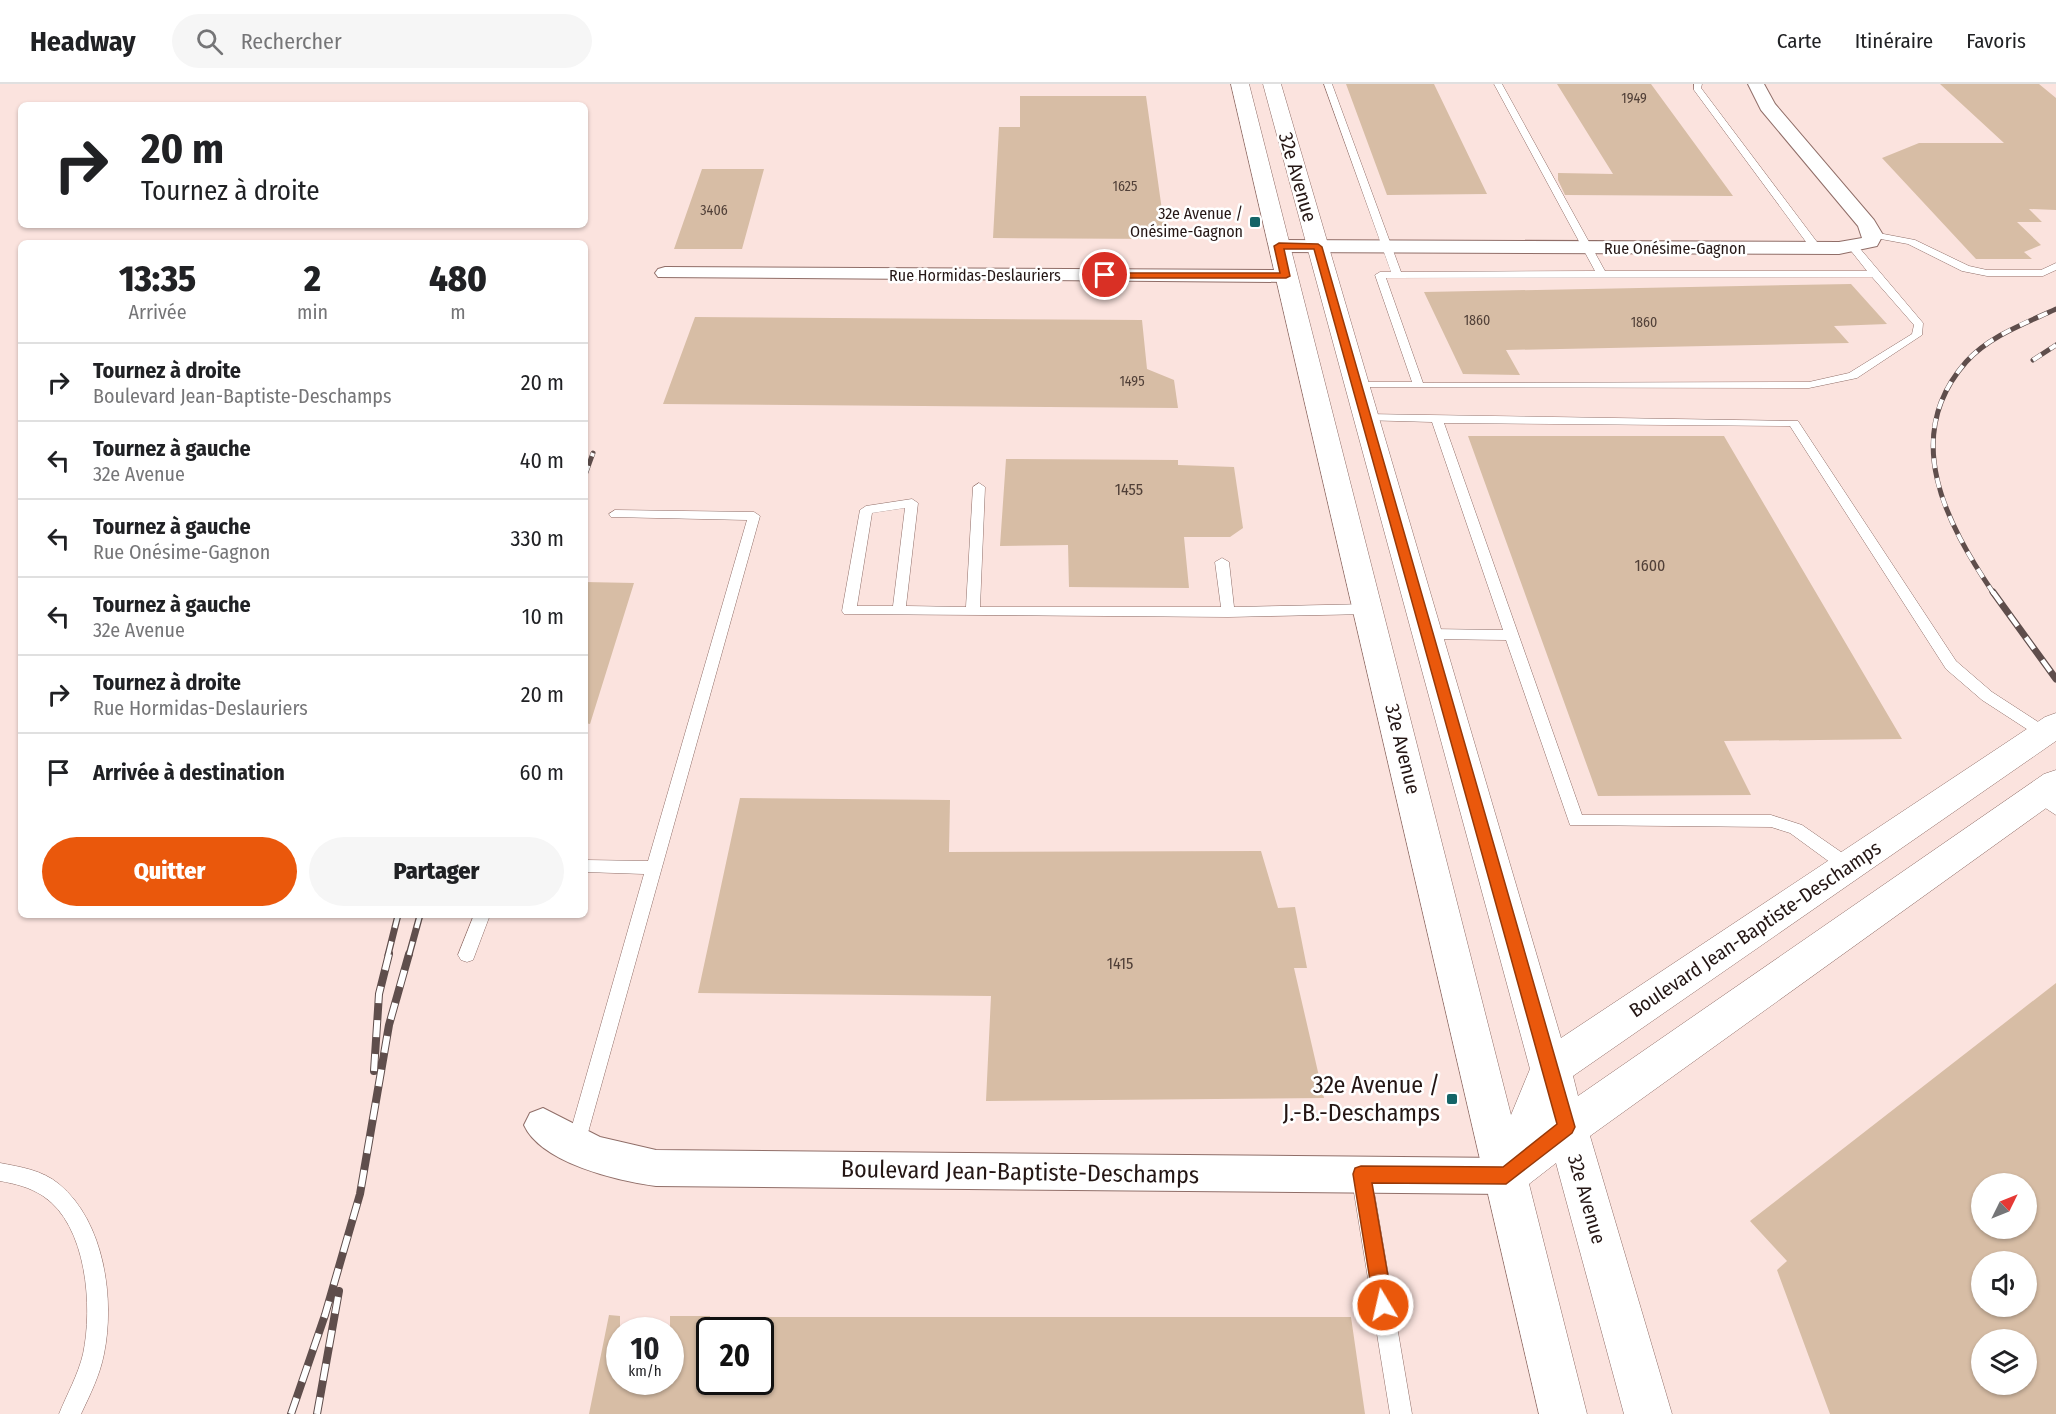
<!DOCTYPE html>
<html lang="fr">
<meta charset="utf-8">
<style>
body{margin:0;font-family:"Fira Sans Condensed",sans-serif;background:#f6f6f6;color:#202124;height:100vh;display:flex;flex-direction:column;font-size:22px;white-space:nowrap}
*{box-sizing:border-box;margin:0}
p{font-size:20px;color:#757577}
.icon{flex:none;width:33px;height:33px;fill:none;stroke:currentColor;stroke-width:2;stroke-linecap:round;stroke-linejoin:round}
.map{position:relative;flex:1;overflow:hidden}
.panel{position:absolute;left:18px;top:156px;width:570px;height:678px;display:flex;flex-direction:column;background:#fff;border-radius:9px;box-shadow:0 2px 4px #0004}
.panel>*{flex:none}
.guide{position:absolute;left:18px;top:18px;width:570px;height:126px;border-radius:9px;box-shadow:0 2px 4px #0004;background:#fff;color:#202124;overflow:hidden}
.needle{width:39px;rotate:47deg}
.fabs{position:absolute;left:1971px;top:1089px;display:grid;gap:12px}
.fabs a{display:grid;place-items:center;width:66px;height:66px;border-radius:50%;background:#fff;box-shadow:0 2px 4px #0004;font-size:30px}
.speed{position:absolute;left:606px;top:1233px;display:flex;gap:12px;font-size:30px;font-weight:700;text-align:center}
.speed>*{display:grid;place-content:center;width:78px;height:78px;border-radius:50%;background:#fff;box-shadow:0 2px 4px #0004;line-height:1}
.speed small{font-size:15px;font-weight:400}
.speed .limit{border:3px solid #111;border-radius:9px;background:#fff;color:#111}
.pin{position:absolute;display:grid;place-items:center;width:51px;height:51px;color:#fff;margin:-26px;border:3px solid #fff;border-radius:50%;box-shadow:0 2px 6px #0007}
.me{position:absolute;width:66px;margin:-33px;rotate:351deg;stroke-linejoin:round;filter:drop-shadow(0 0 4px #0008)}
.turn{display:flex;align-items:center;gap:21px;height:126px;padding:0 24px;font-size:27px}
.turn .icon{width:78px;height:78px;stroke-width:2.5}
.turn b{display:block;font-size:42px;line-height:51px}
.eta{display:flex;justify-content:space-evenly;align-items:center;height:102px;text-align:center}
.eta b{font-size:36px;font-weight:800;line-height:42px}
.action{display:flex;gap:12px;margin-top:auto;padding:12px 24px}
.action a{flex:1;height:69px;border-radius:36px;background:#ea580c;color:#fff;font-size:24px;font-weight:800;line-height:69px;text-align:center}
.action a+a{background:#f6f6f6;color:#202124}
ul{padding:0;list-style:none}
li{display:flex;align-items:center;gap:18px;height:78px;padding:0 24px;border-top:2px solid #e0e0e0}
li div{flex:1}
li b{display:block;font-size:22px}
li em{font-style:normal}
header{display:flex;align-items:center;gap:36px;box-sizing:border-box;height:84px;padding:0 30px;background:#fff;border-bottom:2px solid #e0e0e0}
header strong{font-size:28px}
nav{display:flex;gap:33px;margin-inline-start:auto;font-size:21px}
.search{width:420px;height:54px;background:#f6f6f6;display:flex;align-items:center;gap:15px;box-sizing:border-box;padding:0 21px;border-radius:33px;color:#757577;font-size:22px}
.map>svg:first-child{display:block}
.building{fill:#d7bda5;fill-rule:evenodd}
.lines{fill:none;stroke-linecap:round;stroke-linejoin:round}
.lane-casing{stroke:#906e68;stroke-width:1}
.street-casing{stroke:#906e68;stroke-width:2}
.secondary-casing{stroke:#906e68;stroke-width:1}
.lane{fill:#fff;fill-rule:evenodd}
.street{fill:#fff;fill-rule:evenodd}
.secondary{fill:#fff;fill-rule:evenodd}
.rail-far2-casing{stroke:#5f4e4c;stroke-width:5}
.rail-far1-casing{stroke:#5f4e4c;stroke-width:7}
.rail-casing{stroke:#5f4e4c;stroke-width:8}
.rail-far2{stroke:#fff;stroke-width:4;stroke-dasharray:10;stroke-linecap:butt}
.rail-far1{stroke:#fff;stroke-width:4.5;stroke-dasharray:14;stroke-linecap:butt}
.rail{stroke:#fff;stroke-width:6;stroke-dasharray:17;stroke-linecap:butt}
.route{fill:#ea580c;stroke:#983908;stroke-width:1.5}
.poi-dot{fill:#146467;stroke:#fff;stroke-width:2}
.labels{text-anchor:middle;stroke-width:5;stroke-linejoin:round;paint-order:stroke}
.far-number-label{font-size:14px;fill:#514038}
.far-poi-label{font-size:16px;fill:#241614;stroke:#fff;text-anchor:end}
.far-street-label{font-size:16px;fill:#241614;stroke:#fff}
.number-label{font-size:16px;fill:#514038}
.street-label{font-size:20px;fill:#241614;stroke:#fff}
.near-poi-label{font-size:24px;fill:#241614;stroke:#fff;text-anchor:end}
.near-street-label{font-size:24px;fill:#241614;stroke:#fff}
</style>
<header>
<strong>Headway</strong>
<div class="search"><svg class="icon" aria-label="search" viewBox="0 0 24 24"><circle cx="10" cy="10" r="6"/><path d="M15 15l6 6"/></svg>Rechercher</div>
<nav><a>Carte</a><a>Itinéraire</a><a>Favoris</a></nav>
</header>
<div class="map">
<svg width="2056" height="1330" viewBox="0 0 2056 1330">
<rect width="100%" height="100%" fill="#fbe3de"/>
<path class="building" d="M1346 0H1434L1487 110 1387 111Z
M1557 0H1651L1733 112 1565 111 1558 96V89L1613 90Z
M1940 0H2039L2056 14V126L2029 125 2042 138H2017L2041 161 2024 168 2032 175H1976L1882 74 1919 59H2004Z
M1020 12H1146L1166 155 993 154 999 43H1020Z
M702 85H764L742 165H674Z
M1851 200 1887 240 1834 242 1849 259 1506 266 1520 291 1463 290 1424 208Z
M695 233 1142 236 1147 285 1174 296 1178 324 663 320Z
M1468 352H1724L1902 655 1724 657 1751 711 1598 712Z
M1006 375 1178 376V381L1234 383 1243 444 1230 453H1184L1189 504 1069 503 1068 461 1000 462Z
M585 498 634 499 590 640 585 639Z
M740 714 950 716 949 768 1261 767 1278 824 1295 823 1307 884H1294L1324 1014 986 1017 991 912 698 909Z
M2056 899V1330H1830L1777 1186 1787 1177 1750 1137ZM1982 1100H2026V1144H1982ZM1982 1178H2026V1222H1982ZM1982 1256H2026V1300H1982Z
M609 1231 620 1232V1298H670V1232H710V1298H760V1233H1351L1365 1330H589Z"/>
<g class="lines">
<g class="lane-casing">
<path id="lane" d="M1324 0H1332L1401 188 1595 187 1494 0H1502L1605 187H1867L1848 163 1853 160 1857 161 1923 239 1922 251 1857 294 1809 304 1353 303 1351 301 1357 298H1412L1375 191 1380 188H1391ZM1872 193 1914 241 1912 250 1849 289 1809 298 1423 299 1386 194Z
M1694 0H1702L1701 4 1820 162V166H1812L1694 6Z
M1873 148 1915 156 1969 182 1987 186H2041L2056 179V186L2043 192H1987L1962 187 1908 160 1870 153 1868 151Z
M1365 330 1798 337 1956 577 1992 608 2049 645 2051 649 2049 653H2039L1982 616 1946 585 1790 342 1444 339 1582 731H1771L1802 741 1854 777 1856 782 1854 787 1848 788 1842 787 1790 749 1771 743 1570 741 1506 556 1428 555 1421 550 1428 545 1503 546 1432 338 1361 336 1359 334Z
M979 399 985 403 980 523H1221L1215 478 1222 474 1229 478 1234 523 1369 520 1376 525 1369 530 1228 533 844 530 842 527 860 426 866 422 912 415 918 419 906 522 966 523 973 403ZM905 424 893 522H857L872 429Z
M615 426 754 428 760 432 584 1063 582 1069 575 1072 568 1069 566 1063 644 790 585 788V776L648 777 747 436 611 433 609 430Z
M2038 706 2056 717V731L2033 716 2030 712 2033 708Z
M474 831H490L473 876 467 878 461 876 458 871Z
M0 1079C21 1083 42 1086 59 1100 105 1138 115 1216 104 1270 100 1291 90 1311 81 1330H59C67 1310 78 1291 83 1270 93 1223 87 1141 43 1112 29 1103 16 1100 0 1097Z
M1361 1081 1368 1083 1371 1090 1412 1330H1390L1351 1090 1354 1083Z"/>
</g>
<g class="street-casing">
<path id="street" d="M1748 0H1764L1775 20 1874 136 1883 151 1877 162 1839 170 1279 168 1272 166 1269 162 1272 158 1279 156 1839 158 1862 154 1858 142 1761 26Z
M665 183 1286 186 1293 188 1296 192 1293 196 1286 198 658 193 655 189 658 185Z
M543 1024 600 1053 656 1066 1506 1074 1520 1079 1525 1092 1520 1105 1506 1110 656 1102C618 1097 541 1079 524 1041L530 1029Z"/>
</g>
<g class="secondary-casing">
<path id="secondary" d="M1231 0H1249L1511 1031 1530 985 1263 0H1281L1561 954 2045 633 2056 629V657L1573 992 1578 1012 2044 690 2056 686V717L1590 1052 1672 1330H1624L1556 1079 1529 1100 1587 1330H1539Z"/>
</g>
<use href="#lane" class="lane"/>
<use href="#street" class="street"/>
<use href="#secondary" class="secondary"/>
<g class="rail-far2-casing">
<path id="rail-far2" d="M2033 276 2056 261
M585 391 593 369
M1994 510C1946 439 1900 353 1966 278 1989 252 2026 239 2056 225"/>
</g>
<g class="rail-far1-casing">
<path id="rail-far1" d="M1993 508 2056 595
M388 871 398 831
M409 871 420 831"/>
</g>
<g class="rail-casing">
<path id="rail" d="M374 987 379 910 389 870
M291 1330 325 1231 360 1110 389 941 409 870
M317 1330 339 1207"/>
</g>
<use href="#rail-far2" class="rail-far2"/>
<use href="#rail-far1" class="rail-far1"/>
<use href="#rail" class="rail"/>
</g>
<path class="route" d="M1279 159 1318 160 1322 163 1575 1043 1572 1049 1506 1100 1372 1099 1393 1221 1390 1228 1383 1230 1377 1228 1374 1221 1353 1090 1355 1084 1361 1082 1503 1083 1557 1040 1314 165H1284L1290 192 1286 194H1105L1101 191 1105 189H1280L1274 162Z"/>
<g class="poi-dot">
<rect x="1249" y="132" width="12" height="12" rx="3"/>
<rect x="1446" y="1009" width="12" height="12" rx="3"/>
</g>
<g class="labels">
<g class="far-number-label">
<text x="1634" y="19">1949</text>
<text x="1125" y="107">1625</text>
<text x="714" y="131">3406</text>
<text x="1477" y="241">1860</text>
<text x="1644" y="243">1860</text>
<text x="1132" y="302">1495</text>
</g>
<g class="far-poi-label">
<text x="1243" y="135">32e Avenue /<tspan x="1243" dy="18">Onésime-Gagnon</tspan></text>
</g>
<g class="far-street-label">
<text x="1675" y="170">Rue Onésime-Gagnon</text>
<text x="975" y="197">Rue Hormidas-Deslauriers</text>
</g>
<g class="number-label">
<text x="1129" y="411">1455</text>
<text x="1650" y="487">1600</text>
<text x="1120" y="885">1415</text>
</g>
<g class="street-label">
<text transform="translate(1298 93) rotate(74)" y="7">32e Avenue</text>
<text transform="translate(1403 665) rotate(76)" y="7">32e Avenue</text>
<text transform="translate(1755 845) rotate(-34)" y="7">Boulevard Jean-Baptiste-Deschamps</text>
<text transform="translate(1587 1115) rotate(74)" y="7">32e Avenue</text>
</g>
<g class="near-poi-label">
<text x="1440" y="1009">32e Avenue /<tspan x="1440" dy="28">J.-B.-Deschamps</tspan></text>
</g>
<g class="near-street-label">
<text transform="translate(1020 1088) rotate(1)" y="8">Boulevard Jean-Baptiste-Deschamps</text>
</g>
</g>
</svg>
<div class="fabs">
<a><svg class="needle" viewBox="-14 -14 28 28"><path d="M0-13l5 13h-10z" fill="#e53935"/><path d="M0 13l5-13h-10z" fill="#757577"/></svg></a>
<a><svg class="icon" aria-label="sound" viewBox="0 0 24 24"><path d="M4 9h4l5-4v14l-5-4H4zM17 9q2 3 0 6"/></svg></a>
<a><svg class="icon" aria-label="layers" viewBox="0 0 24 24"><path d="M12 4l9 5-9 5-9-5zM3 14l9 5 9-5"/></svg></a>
</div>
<div class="speed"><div>10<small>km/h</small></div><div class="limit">20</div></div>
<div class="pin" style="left:1105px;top:191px;background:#d93025"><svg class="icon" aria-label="arrive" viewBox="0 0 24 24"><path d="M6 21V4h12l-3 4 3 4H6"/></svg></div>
<svg class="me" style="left:1383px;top:1221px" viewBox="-20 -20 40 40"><circle r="17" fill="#ea580c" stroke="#fff" stroke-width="3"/><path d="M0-11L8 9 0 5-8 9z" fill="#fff"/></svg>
<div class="guide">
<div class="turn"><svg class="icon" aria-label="right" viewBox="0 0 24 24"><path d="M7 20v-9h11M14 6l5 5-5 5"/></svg><div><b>20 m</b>Tournez à droite</div></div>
</div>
<section class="panel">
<div class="eta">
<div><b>13:35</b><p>Arrivée</p></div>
<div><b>2</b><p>min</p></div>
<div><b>480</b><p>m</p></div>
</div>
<ul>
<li><svg class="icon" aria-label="right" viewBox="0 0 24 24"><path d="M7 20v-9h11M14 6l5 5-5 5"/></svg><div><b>Tournez à droite</b><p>Boulevard Jean-Baptiste-Deschamps</p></div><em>20 m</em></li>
<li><svg class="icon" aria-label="left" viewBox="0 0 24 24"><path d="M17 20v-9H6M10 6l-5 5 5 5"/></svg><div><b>Tournez à gauche</b><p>32e Avenue</p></div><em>40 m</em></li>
<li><svg class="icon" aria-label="left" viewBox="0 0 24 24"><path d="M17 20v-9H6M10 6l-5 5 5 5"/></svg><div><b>Tournez à gauche</b><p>Rue Onésime-Gagnon</p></div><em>330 m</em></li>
<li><svg class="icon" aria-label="left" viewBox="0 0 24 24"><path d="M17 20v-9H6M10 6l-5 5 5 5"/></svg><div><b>Tournez à gauche</b><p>32e Avenue</p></div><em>10 m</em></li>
<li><svg class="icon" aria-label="right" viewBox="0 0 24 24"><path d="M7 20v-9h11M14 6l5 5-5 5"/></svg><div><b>Tournez à droite</b><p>Rue Hormidas-Deslauriers</p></div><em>20 m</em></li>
<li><svg class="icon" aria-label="arrive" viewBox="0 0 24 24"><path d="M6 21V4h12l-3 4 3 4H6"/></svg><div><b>Arrivée à destination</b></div><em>60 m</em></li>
</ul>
<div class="action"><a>Quitter</a><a>Partager</a></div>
</section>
</div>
